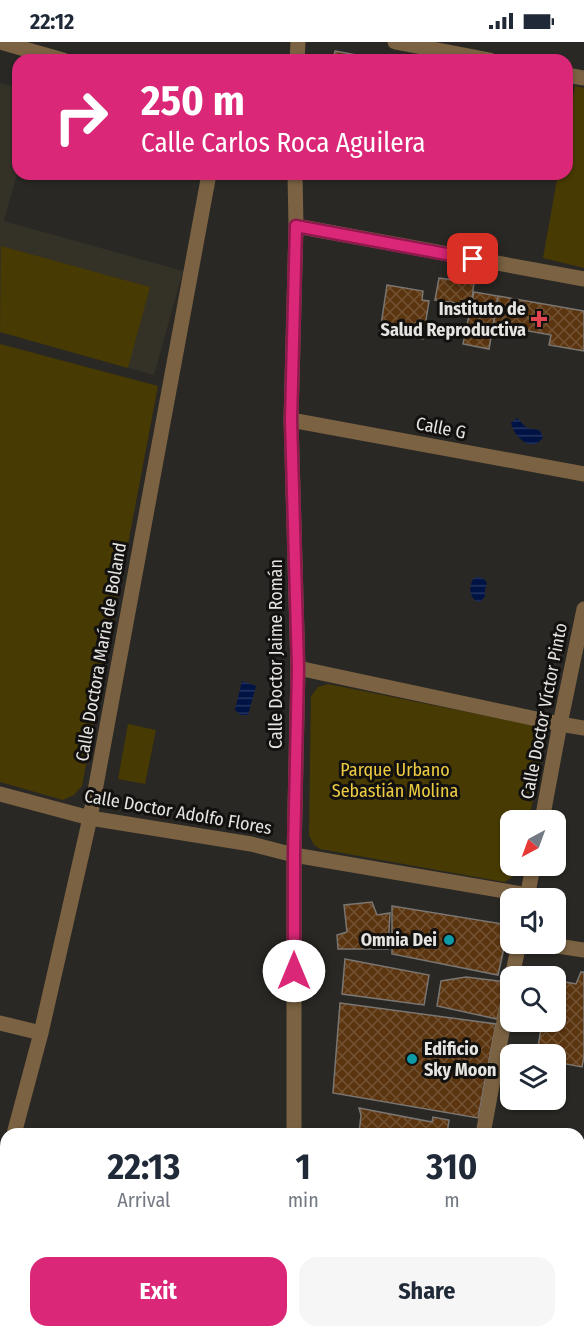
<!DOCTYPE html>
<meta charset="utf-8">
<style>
body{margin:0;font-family:"Fira Sans Condensed",sans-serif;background:#f6f6f7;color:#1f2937;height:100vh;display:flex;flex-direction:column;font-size:22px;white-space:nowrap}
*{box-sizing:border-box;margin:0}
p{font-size:20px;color:#747a83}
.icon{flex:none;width:33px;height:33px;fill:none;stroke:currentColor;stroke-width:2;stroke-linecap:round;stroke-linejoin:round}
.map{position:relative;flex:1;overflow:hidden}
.drawer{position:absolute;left:0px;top:1086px;width:585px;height:210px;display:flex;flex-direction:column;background:#fff;border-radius:18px 18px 0 0;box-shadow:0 2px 4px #0004}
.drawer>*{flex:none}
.guide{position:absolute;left:12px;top:12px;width:561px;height:126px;border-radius:18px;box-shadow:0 2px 4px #0004;background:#db2777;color:#fff;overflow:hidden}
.needle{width:39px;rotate:221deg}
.tools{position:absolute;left:500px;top:768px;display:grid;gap:12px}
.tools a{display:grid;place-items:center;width:66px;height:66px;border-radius:12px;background:#fff;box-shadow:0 2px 4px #0004;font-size:30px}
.pin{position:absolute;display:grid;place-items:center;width:51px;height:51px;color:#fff;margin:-26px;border-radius:12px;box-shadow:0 3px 9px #0006}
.me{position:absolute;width:66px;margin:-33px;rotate:0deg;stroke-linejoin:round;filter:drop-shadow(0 0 4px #0008)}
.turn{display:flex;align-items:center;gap:21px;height:126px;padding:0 30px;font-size:27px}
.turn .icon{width:78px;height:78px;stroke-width:2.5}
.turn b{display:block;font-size:42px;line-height:51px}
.eta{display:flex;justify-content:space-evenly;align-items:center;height:102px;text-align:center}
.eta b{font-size:36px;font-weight:700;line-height:42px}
.primary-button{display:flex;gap:12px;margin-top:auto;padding:12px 30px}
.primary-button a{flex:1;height:69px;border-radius:18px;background:#db2777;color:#fff;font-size:24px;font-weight:700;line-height:69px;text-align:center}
.primary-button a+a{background:#f6f6f7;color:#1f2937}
.status{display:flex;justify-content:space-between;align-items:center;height:42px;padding:0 30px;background:#fff;direction:ltr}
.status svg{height:16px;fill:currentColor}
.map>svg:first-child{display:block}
.built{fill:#343127}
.green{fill:#473a02}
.water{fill:url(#water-rules)}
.building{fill:url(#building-cross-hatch);stroke:#7b7672;stroke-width:1.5}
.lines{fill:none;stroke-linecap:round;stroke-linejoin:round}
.street{stroke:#7a6242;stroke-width:15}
.route-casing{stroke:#8e194d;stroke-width:15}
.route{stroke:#db2777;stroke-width:10}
.health-dot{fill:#e0444e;stroke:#12110f;stroke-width:2}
.culture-dot{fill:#0f9aa8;stroke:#12110f;stroke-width:2}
.labels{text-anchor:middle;stroke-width:6;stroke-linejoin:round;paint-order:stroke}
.poi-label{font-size:18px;font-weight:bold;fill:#e5e4e1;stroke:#12110f;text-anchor:end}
.street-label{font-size:18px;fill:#e5e4e1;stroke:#12110f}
.park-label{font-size:18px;fill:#eecc42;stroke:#12110f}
</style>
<div class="status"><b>22:12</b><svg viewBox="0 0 49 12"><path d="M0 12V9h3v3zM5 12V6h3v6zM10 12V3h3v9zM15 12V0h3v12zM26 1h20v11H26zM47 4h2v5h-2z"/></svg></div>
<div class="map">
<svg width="584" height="1296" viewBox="0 0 584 1296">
<defs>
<pattern id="water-rules" width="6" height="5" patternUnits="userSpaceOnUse" patternTransform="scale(1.5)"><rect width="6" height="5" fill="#001345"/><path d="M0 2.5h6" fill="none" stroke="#253560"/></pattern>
<pattern id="building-cross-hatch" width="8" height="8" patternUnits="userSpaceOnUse" patternTransform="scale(1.5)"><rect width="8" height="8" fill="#5b350f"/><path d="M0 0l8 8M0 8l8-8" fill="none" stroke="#725232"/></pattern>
</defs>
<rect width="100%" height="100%" fill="#2a2824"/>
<path class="built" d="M0 41 18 46V128L4 179 183 229 154 333 0 290Z"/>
<path class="green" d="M575 44 584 46V226L543 216 558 132H567V86Z
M1 204 150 245 128 326 0 290Z
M0 302 158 344 82 744 74 753 63 758 0 740Z
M328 642 531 683 539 689 545 698 529 778H510V824H520C518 832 511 837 504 840L320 807 314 803 309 793 311 654 318 645Z
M128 682 156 688 145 742 118 737Z"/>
<path class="water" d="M517 376C521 379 523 384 528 386 536 389 540 384 543 396 540 398 538 402 534 402 523 404 513 390 511 381Z
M479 535 484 537 487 541 485 548V554L480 560C469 558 468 544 474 536Z
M242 639 256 644 248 673H241L235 668Z"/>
<path class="building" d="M335 9 383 18H333Z
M439 236 474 241 471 263 435 258Z
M387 243 423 249 422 258 429 259 423 297 380 290Z
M474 250 498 254 489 307 463 302Z
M498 254 584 269V309L549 303 551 293 507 285 506 296 492 293Z
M372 860 377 873 390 871 388 907H338L337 893 347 890 344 863Z
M392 864 509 883 498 933 392 912Z
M345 917 429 933 424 963 342 952Z
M581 930H584V1014L582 1025 555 1020V1012H537L542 980H555V945L564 947 565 940 576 942Z
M466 935 506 940 497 977 437 964 441 939Z
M340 961 496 982 478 1076 333 1051Z
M359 1066 432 1080 433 1075 449 1078 447 1092H359L361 1073Z
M579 1166 584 1167V1218H579Z
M579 1261 584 1262V1296L512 1295 513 1290H579Z
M25 1290H108L110 1296H24Z
M129 1290H184L227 1296H128Z"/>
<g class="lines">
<path class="street" d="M0 0 63 18
M395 0 490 18
M297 18 298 0
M567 33 584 36
M296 184 584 237
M291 378 584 432
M298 626 560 682 584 686
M0 752 90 776 251 802 294 813 528 853
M542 778 560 682 584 567
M527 856 533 824
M544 902 584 908
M512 934 519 902
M0 981 41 991
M14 1092 41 991 90 776 209 132
M294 1092V813L298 626 291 378 296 184 295 132
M483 1092 510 947
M579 1125 584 1126
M0 1146 6 1123
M264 1296 265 1290
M445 1296 446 1290"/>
</g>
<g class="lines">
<g class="route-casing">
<path id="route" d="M294 929V813L298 626 291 378 296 184 473 217"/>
</g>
<use href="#route" class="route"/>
</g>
<path class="health-dot" d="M536 268h6v6h6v6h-6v6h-6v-6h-6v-6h6z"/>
<g class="culture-dot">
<circle cx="449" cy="898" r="6"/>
<circle cx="412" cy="1017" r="6"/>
</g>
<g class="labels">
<g class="poi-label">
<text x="526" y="273">Instituto de<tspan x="526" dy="21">Salud Reproductiva</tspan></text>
<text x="437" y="904">Omnia Dei</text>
<text x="424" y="1013" text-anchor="start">Edificio<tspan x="424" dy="21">Sky Moon</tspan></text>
</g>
<g class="street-label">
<text transform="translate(441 386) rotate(11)" y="6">Calle G</text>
<text transform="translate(101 610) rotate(-80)" y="6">Calle Doctora María de Boland</text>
<text transform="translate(276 612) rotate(-90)" y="6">Calle Doctor Jaime Román</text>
<text transform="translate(544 669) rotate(-79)" y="6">Calle Doctor Víctor Pinto</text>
<text transform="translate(178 770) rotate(10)" y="6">Calle Doctor Adolfo Flores</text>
</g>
<g class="park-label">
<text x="395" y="734">Parque Urbano<tspan x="395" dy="21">Sebastián Molina</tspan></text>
</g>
</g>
</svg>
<div class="tools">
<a><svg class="needle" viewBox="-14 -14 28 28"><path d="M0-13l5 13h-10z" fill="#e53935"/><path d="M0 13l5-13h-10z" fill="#747a83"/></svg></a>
<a><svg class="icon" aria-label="sound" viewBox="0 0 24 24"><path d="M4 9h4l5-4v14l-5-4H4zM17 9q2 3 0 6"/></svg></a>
<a><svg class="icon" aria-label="search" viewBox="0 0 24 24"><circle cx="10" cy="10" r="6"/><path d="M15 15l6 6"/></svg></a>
<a><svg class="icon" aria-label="layers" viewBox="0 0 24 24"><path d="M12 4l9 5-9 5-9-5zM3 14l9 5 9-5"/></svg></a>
</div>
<div class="pin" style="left:473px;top:217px;background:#d93025"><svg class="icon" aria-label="arrive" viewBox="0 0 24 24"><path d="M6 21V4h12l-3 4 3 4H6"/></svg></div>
<svg class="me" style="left:294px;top:929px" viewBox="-20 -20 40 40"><circle r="19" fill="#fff"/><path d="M0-13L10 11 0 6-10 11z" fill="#db2777"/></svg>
<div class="guide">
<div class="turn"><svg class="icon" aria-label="right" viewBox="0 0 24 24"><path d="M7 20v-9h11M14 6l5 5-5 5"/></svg><div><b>250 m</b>Calle Carlos Roca Aguilera</div></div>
</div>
<section class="drawer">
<div class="eta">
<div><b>22:13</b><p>Arrival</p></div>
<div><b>1</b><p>min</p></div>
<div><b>310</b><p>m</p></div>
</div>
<div class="primary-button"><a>Exit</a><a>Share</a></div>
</section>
</div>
